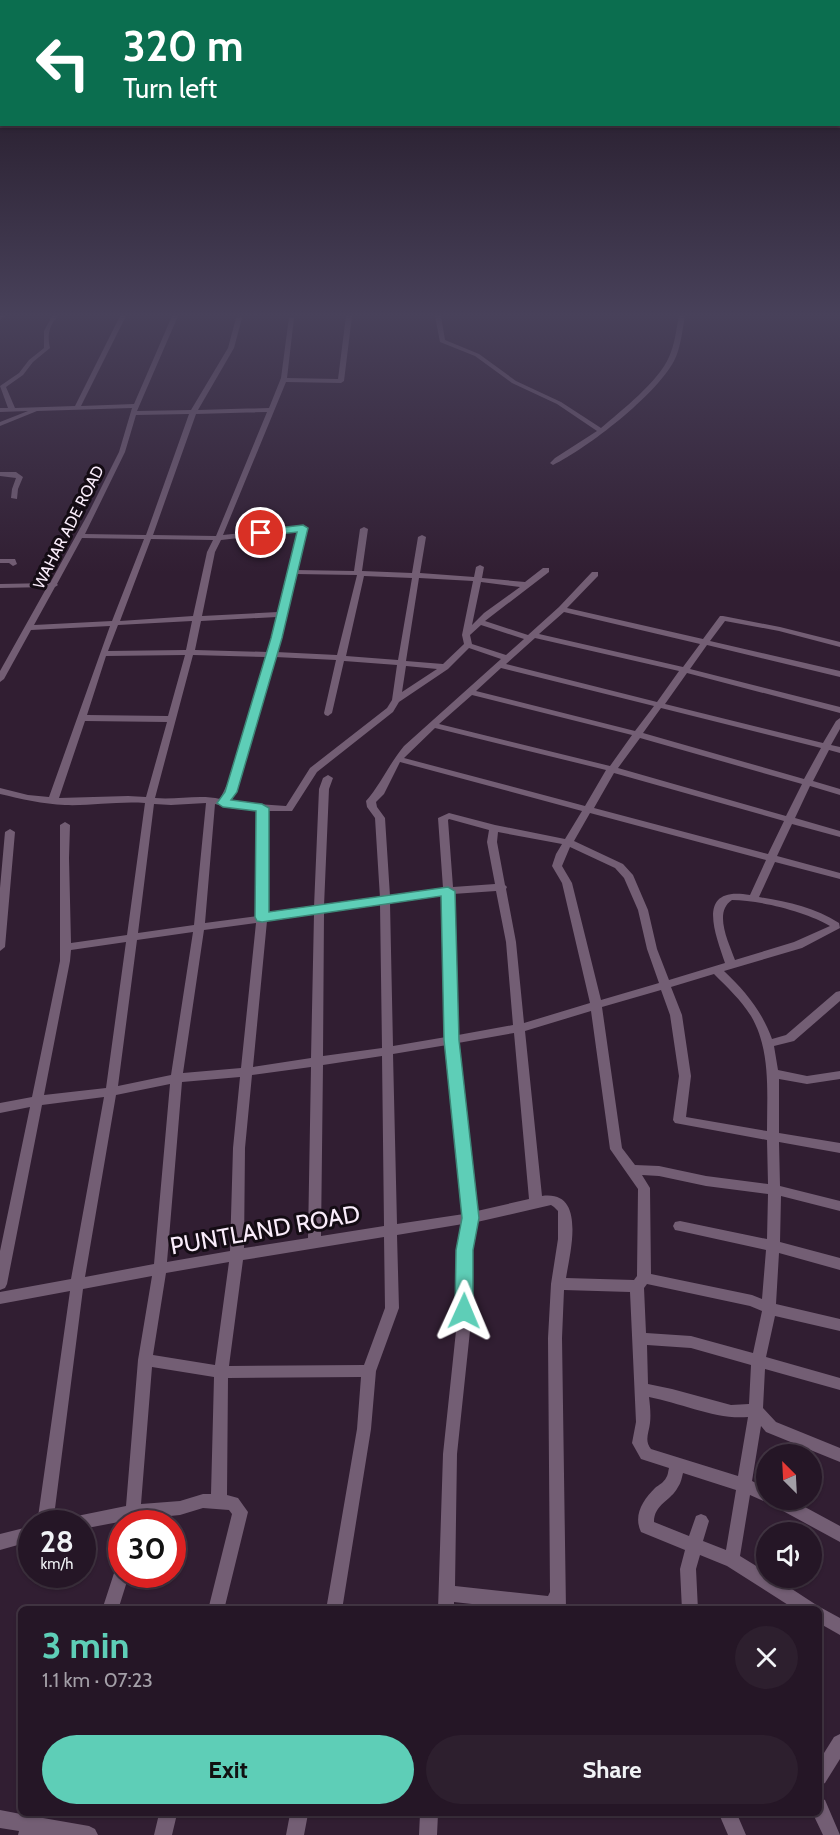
<!DOCTYPE html>
<meta charset="utf-8">
<style>
body{margin:0;font-family:Cabin,sans-serif;background:#2d1f2e;color:#f1f3f6;height:100vh;display:flex;flex-direction:column;font-size:22px;white-space:nowrap}
*{box-sizing:border-box;margin:0}
p{font-size:20px;color:#a39fa7}
.icon{flex:none;width:33px;height:33px;fill:none;stroke:currentColor;stroke-width:2;stroke-linecap:round;stroke-linejoin:round}
.map{position:relative;flex:1;overflow:hidden}
.sheet{position:absolute;left:18px;top:1606px;width:804px;height:210px;display:flex;flex-direction:column;background:#251626;border-radius:9px;box-shadow:0 2px 4px #0004,0 0 0 2px #423543}
.sheet>*{flex:none}
.banner{position:absolute;left:0px;top:0px;width:840px;height:126px;box-shadow:0 2px 4px #0004,0 0 0 2px #423543;background:#0b6e4f;color:#fff;overflow:hidden}
.needle{width:39px;rotate:336deg}
.tools{position:absolute;left:756px;top:1444px;display:grid;gap:12px}
.tools a{display:grid;place-items:center;width:66px;height:66px;border-radius:50%;background:#251626;box-shadow:0 2px 4px #0004,0 0 0 2px #423543;font-size:30px}
.speed{position:absolute;left:18px;top:1510px;display:flex;gap:12px;font-size:30px;font-weight:700;text-align:center}
.speed>*{display:grid;place-content:center;width:78px;height:78px;border-radius:50%;background:#251626;box-shadow:0 2px 4px #0004,0 0 0 2px #423543;line-height:1}
.speed small{font-size:15px;font-weight:400}
.speed .limit{border:9px solid #d22;background:#fff;color:#111}
.pin{position:absolute;display:grid;place-items:center;width:51px;height:51px;color:#fff;margin:-26px;border:3px solid #fff;border-radius:50%;box-shadow:0 2px 6px #0007}
.me{position:absolute;width:66px;margin:-33px;rotate:1deg;stroke-linejoin:round;filter:drop-shadow(0 0 4px #0008)}
.turn{display:flex;align-items:center;gap:21px;height:126px;padding:0 24px;font-size:27px}
.turn .icon{width:78px;height:78px;stroke-width:2.5}
.turn b{display:block;font-size:42px;line-height:51px}
.round{display:grid;place-items:center;flex:none;width:63px;height:63px;border-radius:32px;background:#2d1f2e}
.headline{display:flex;align-items:center;justify-content:space-between;height:102px;padding:0 24px}
h1{font-size:36px;font-weight:700;line-height:45px;color:#5eceb7}
.primary-button{display:flex;gap:12px;margin-top:auto;padding:12px 24px}
.primary-button a{flex:1;height:69px;border-radius:36px;background:#5eceb7;color:#111;font-size:24px;font-weight:700;line-height:69px;text-align:center}
.primary-button a+a{background:#2d1f2e;color:#f1f3f6}
.map>svg:first-child{display:block}
.lines{fill:none;stroke-linecap:round;stroke-linejoin:round}
.street{fill:#735e74;fill-rule:evenodd}
.route{fill:#5eceb7;stroke:#3d8677;stroke-width:1.5}
.labels{text-anchor:middle;stroke-width:6;stroke-linejoin:round;paint-order:stroke}
.far-street-label{font-size:16px;fill:#faedfb;stroke:#140c14}
.near-street-label{font-size:24px;fill:#faedfb;stroke:#140c14}
</style>
<div class="map">
<svg width="840" height="1835" viewBox="0 0 840 1835">
<rect width="100%" height="100%" fill="#311e32"/>
<g class="lines">
<path class="street" d="M0 316H5L0 320Z
M52 316H58C49 326 47 335 50 348L33 362 23 375 6 387 15 408 75 406 120 316H126L81 406 134 404 172 316H178L137 411 191 410 228 348 236 318 239 316 242 318 234 348 198 410 269 408 281 378 289 317 294 318 287 378 338 379 346 316H352L344 381 341 383 286 382 223 535 306 526 307 528 296 570 354 571 360 529 364 527 368 529 362 571 412 573 418 537 422 535 426 537 420 573 474 577 476 567 480 565 484 567 482 578 525 582 543 568H549V572L485 621 528 635 559 607 592 572H598V576L567 608 703 639 720 616H723L780 627 840 642V647L779 631 725 621 710 641 840 671V677L707 645 690 669 840 707V713L687 673 665 704 823 743 836 721 840 718V729L831 745 840 747V753L829 750 813 781 840 789V795L810 786 795 818 840 831V837L792 824 777 856 840 873V879L775 862 759 897C787 902 815 907 839 923L840 928 802 948 724 971C745 991 762 1011 772 1039L786 1035 836 992 840 991V1001L794 1041 774 1046 778 1070 807 1076 840 1071V1079L807 1084 779 1079V1133L840 1143V1153L779 1142 780 1186 840 1201V1211L781 1196 780 1242 840 1258V1270L779 1253 776 1304 840 1319V1331L775 1316 766 1357 840 1378V1390L765 1369 763 1408 776 1422 840 1448V1462L766 1432 761 1426 752 1481 766 1488V1500H792L840 1526V1542L772 1505 770 1501 766 1502 750 1495 740 1556 766 1572V1578H775L818 1606 840 1618V1635L819 1623V1610H796L727 1566 700 1555 696 1569 698 1610H682L680 1569 685 1550 641 1532C633 1515 643 1500 655 1488 659 1485 664 1482 666 1478 668 1475 668 1472 669 1468L641 1459 632 1443 636 1422 630 1292 564 1290 562 1338 566 1610H525L454 1602V1610H438L443 1454 456 1331 458 1250 463 1224 397 1235 399 1308 376 1371 371 1429 342 1610H326L357 1429 361 1377 228 1378 227 1495 238 1498 248 1512 224 1610H208L232 1514 229 1510 203 1508 180 1515 140 1519V1524H124V1521L82 1529V1524H64L67 1519 72 1517 126 1506 138 1360 152 1276 83 1289 53 1524H37L70 1291 0 1304V1292L71 1279 104 1097 42 1105 7 1284 5 1288 0 1290V1251L30 1107 0 1113V1103L32 1097 60 961V825L65 822 70 825 69 858 71 943 127 935 145 803C118 801 91 806 65 805 43 804 21 799 0 794V788L28 795 49 797 110 626 31 630 4 679 0 682V671L47 587 0 588V584L50 583 89 512 119 452 132 408 37 411 0 426V422L28 411 0 412V408H8L0 386 19 373 29 360 44 348V331ZM267 412 216 536 153 535 196 414ZM189 414 146 535 85 534 125 452 136 415ZM299 531 278 612 202 616 215 552 221 540ZM82 538 144 539 112 621 34 625 55 587 58 585 57 584ZM151 539 213 540 207 552 193 616 120 621ZM295 574 357 575 337 655 276 652ZM364 576 412 578 398 660 346 656ZM419 578 473 581 462 635 464 644 443 664 406 661ZM481 582 520 587 484 613 472 625ZM564 612 700 644 683 667 539 634ZM277 617 268 652 195 650 201 621ZM192 621 186 650 108 651 118 625ZM481 625 524 639 506 655 472 644 470 635ZM535 638 679 671 657 702 506 664ZM469 648 501 659 404 746C389 764 381 784 366 801L367 807 375 818 380 898 324 906 329 789 333 778 328 775 323 778 319 789 314 907 267 914V811H292L317 772 393 712 399 702 448 669ZM185 655 168 716 87 715 106 656ZM193 655 266 657 235 768 220 799C200 794 177 800 155 798ZM275 657 336 660 324 713 325 715 328 716 332 713 344 661 397 665 392 700 387 708 310 768 286 806 229 802 237 786 244 768ZM406 666 437 669 402 692ZM501 668 654 706 635 731 476 691ZM472 695 632 735 610 766 439 724ZM661 708 821 748 804 779 643 733ZM85 721 167 722 146 797 128 796 59 798ZM435 728 606 770 585 806 404 758ZM640 738 802 784 786 816 618 768ZM400 762 582 811 565 839 495 825 449 813 438 818 443 888 390 896 385 818 377 807 376 802 384 794ZM614 773 784 821 768 854 594 808ZM206 803 194 925 138 933 154 804 171 805ZM215 804 235 809 257 810V916L205 923ZM590 813 766 860 750 895C695 885 715 933 725 963L669 980 657 949 648 910 633 875 623 864 574 841ZM449 819 489 830 487 842 495 884 453 887 448 820ZM498 832 562 844 556 854 552 866 562 883 590 1003 524 1023 516 942 506 889 507 887 505 885 497 842ZM570 847 615 868 624 878 638 910 647 949 659 983 601 1000 572 883 562 866ZM496 891 506 942 513 1025 458 1035 453 894ZM443 895 446 1037 393 1046 390 903ZM732 900C759 900 807 912 830 926L794 942 735 960C729 943 713 912 732 900ZM380 904 382 1048 323 1056 324 913ZM314 914 311 1058 253 1067 267 921ZM256 923 241 1068 183 1073 204 930ZM193 932 171 1075 118 1086 137 940ZM126 942 106 1088 44 1095 70 961 71 950ZM714 974C727 987 741 1000 751 1016 771 1050 767 1093 767 1131L686 1117 691 1076 682 1015 671 987ZM661 990 670 1015 679 1076 673 1120 675 1123 767 1140 768 1184 706 1176 659 1166 635 1165 622 1148 602 1007ZM591 1011 610 1149 638 1189 637 1276 634 1280 566 1278C570 1252 587 1190 542 1196L525 1031ZM514 1033 529 1199 477 1211 458 1043ZM447 1045 464 1214 397 1224 393 1054ZM382 1056 384 1226 321 1236 323 1065ZM311 1067 308 1238 244 1248 245 1148 252 1075ZM240 1077 233 1148 230 1251 167 1262 182 1082ZM170 1084 154 1264 85 1277 116 1095ZM642 1175 659 1176 706 1186 768 1194 767 1239 680 1221 675 1222 673 1226 675 1230 680 1231 766 1250 762 1299 752 1295 651 1274 650 1188ZM551 1205 554 1207 558 1211V1239L551 1284 548 1338 550 1592 548 1596 455 1586 457 1454 470 1331 472 1250 477 1222ZM384 1237 385 1308 364 1365 229 1366 243 1260ZM229 1262 215 1365 153 1355 166 1273ZM647 1284 750 1306 762 1311 753 1353 691 1336 646 1333 644 1288ZM647 1345 691 1348 751 1365 749 1404 731 1405 672 1389 648 1384ZM152 1367 214 1377 211 1494H203L180 1501 141 1504ZM649 1397C681 1403 716 1420 748 1417L738 1476 651 1449C644 1440 649 1433 650 1423 651 1415 650 1405 649 1397ZM683 1473 736 1490 726 1550 703 1541 709 1521 706 1516 701 1514 696 1516 689 1536 654 1522C654 1504 671 1501 678 1487 681 1483 682 1477 683 1473Z
M435 316H441L445 340 479 354 516 381 561 402 601 428C621 411 659 381 669 357 675 344 676 330 679 316H685C682 331 681 347 674 361 656 395 588 448 553 465L550 463 555 458 597 431 557 404 512 383 475 356 440 342Z
M0 472H16L23 477 18 489 17 499 11 498 12 489 16 478 0 476Z
M0 559H15L17 564 13 566 9 563H0Z
M10 829 15 832 5 947 0 951V888L5 832Z
M32 1526V1541L0 1550V1534Z
M122 1565V1575H129L118 1610H102L116 1567Z
M840 1734V1759L825 1783 819 1786V1761L834 1737Z
M819 1797 825 1800 840 1835H823L813 1814H819Z
M0 1810 26 1815 44 1814 43 1818 89 1826 95 1829 98 1835H18L19 1831 0 1828Z
M159 1814H177L172 1835H154Z
M290 1814H308L304 1835H286Z
M420 1814H438L437 1835H419Z
M719 1814H737L746 1835H728Z"/>
</g>
<linearGradient id="sky" x2="0" y2="1"><stop stop-color="#1b101c"/><stop offset="0.55" stop-color="#48415a"/><stop offset="1" stop-color="#48415a" stop-opacity="0"/></linearGradient>
<rect width="840" height="573" fill="url(#sky)"/>
<path class="route" d="M303 525 308 528 282 638 237 792 231 800 262 804 269 808V912L448 887 455 891 459 1040 479 1218 473 1250V1311L470 1316 464 1319 457 1316 455 1311 456 1250 462 1218 444 1040 441 896 262 922 257 921 255 917 256 811 223 807 217 803 225 792 271 638 297 532 261 536 256 533 261 530Z"/>
<g class="labels">
<g class="far-street-label">
<text transform="translate(68 527) rotate(-63)" y="6">WAHAR ADE ROAD</text>
</g>
<g class="near-street-label">
<text transform="translate(265 1230) rotate(-10)" y="8">PUNTLAND ROAD</text>
</g>
</g>
</svg>
<div class="tools">
<a><svg class="needle" viewBox="-14 -14 28 28"><path d="M0-13l5 13h-10z" fill="#e53935"/><path d="M0 13l5-13h-10z" fill="#a39fa7"/></svg></a>
<a><svg class="icon" aria-label="sound" viewBox="0 0 24 24"><path d="M4 9h4l5-4v14l-5-4H4zM17 9q2 3 0 6"/></svg></a>
</div>
<div class="speed"><div>28<small>km/h</small></div><div class="limit">30</div></div>
<div class="pin" style="left:261px;top:533px;background:#d93025"><svg class="icon" aria-label="arrive" viewBox="0 0 24 24"><path d="M6 21V4h12l-3 4 3 4H6"/></svg></div>
<svg class="me" style="left:464px;top:1311px" viewBox="-20 -20 40 40"><path d="M0-17L14 15 0 8-14 15z" fill="#5eceb7" stroke="#fff" stroke-width="4"/></svg>
<div class="banner">
<div class="turn"><svg class="icon" aria-label="left" viewBox="0 0 24 24"><path d="M17 20v-9H6M10 6l-5 5 5 5"/></svg><div><b>320 m</b>Turn left</div></div>
</div>
<section class="sheet">
<div class="headline"><div><h1>3 min</h1><p>1.1 km · 07:23</p></div><a class="round"><svg class="icon" aria-label="close" viewBox="0 0 24 24"><path d="M6 6l12 12M18 6L6 18"/></svg></a></div>
<div class="primary-button"><a>Exit</a><a>Share</a></div>
</section>
</div>
